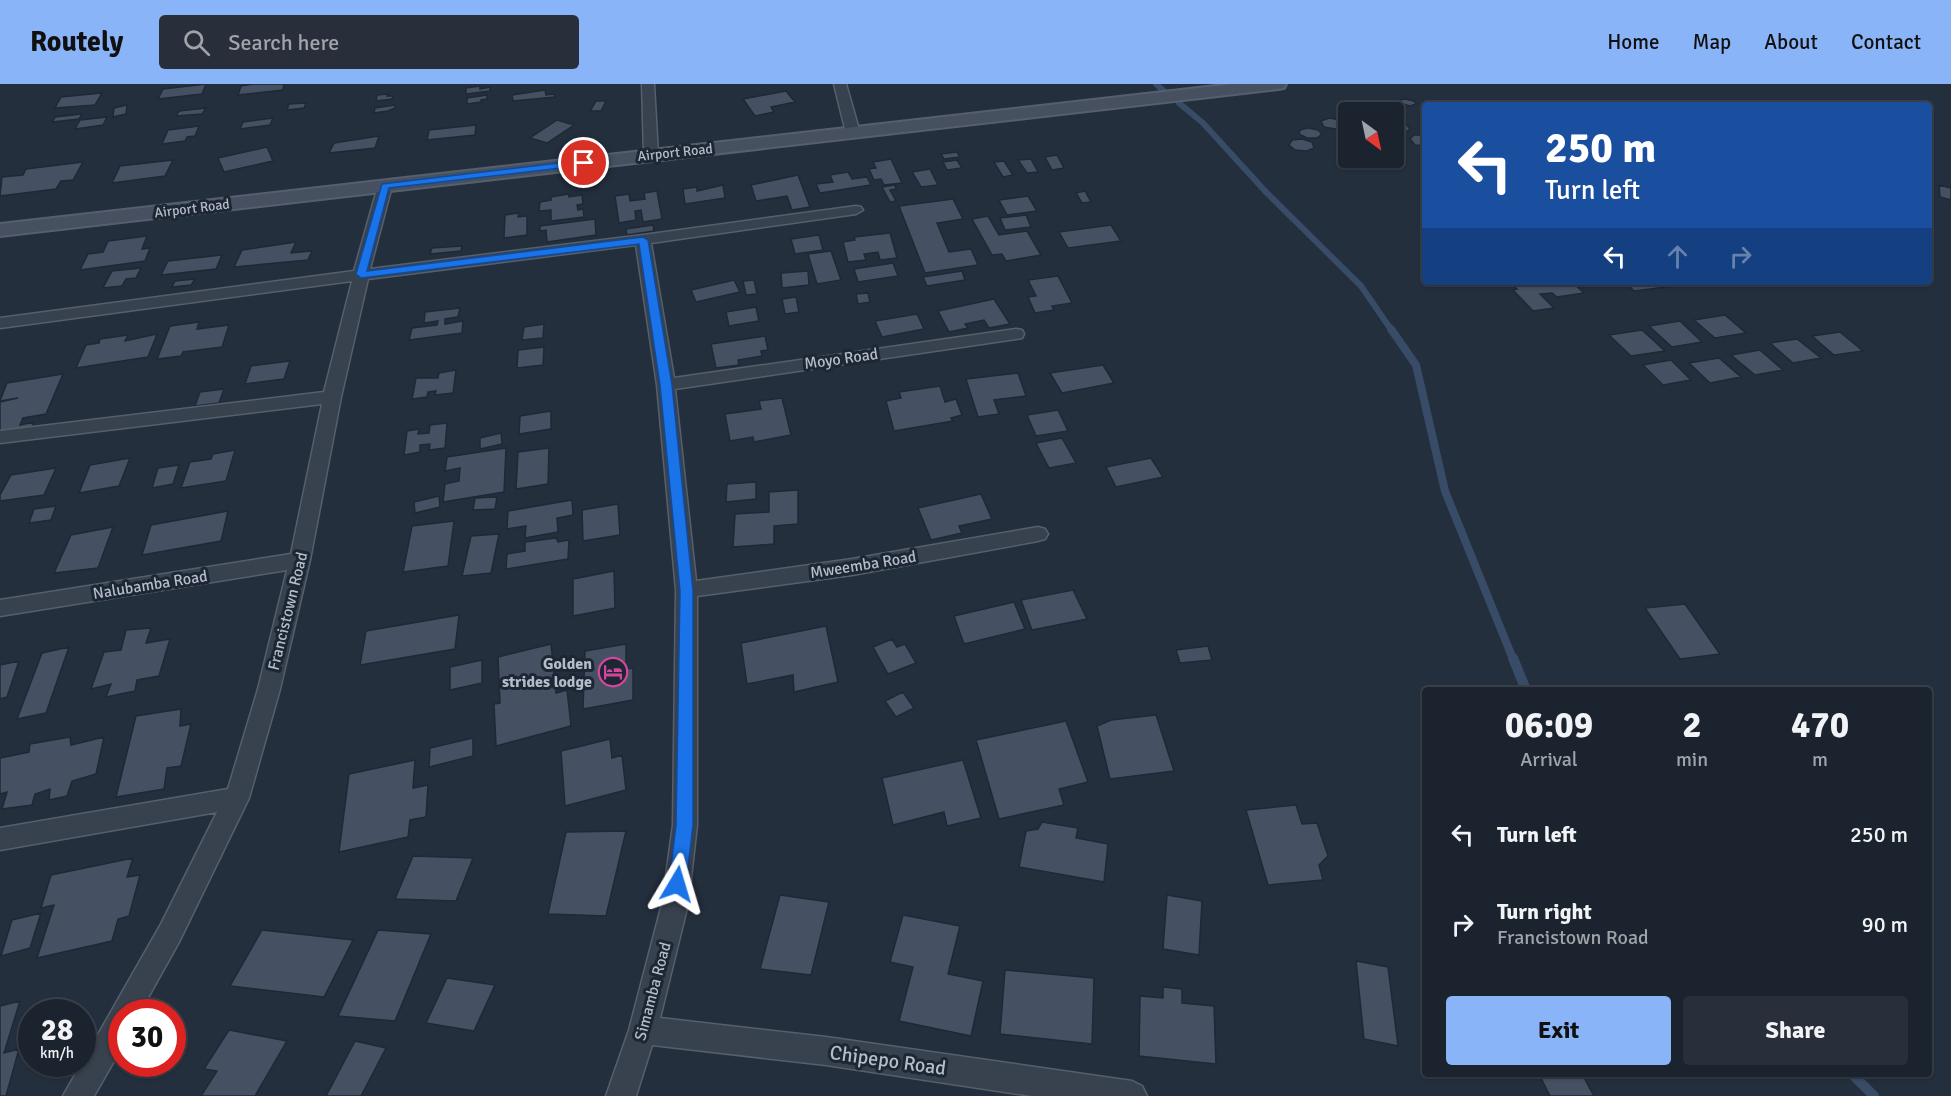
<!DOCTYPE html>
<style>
body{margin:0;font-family:Signika,sans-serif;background:#282f3a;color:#f1f3f6;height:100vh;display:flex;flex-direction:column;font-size:22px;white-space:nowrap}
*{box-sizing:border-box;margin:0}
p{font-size:20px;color:#a0a4aa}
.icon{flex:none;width:33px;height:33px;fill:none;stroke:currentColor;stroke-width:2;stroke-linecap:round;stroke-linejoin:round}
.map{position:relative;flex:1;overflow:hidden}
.sheet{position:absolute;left:1422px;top:603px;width:510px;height:390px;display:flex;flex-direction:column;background:#1b232e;border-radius:6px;box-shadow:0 2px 4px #0004,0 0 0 2px #39404a}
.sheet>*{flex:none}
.guide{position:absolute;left:1422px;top:18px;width:510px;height:183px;border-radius:6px;box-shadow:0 2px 4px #0004,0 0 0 2px #39404a;background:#1a4fa0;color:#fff;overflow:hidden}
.needle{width:39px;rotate:147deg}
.buttons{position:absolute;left:1338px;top:18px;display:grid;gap:12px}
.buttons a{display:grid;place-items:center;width:66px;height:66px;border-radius:6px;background:#1b232e;box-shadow:0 2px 4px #0004,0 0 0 2px #39404a;font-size:30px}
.speed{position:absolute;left:18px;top:915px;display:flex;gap:12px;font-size:30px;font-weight:700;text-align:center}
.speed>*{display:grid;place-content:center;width:78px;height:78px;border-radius:50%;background:#1b232e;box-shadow:0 2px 4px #0004,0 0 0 2px #39404a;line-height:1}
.speed small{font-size:15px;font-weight:400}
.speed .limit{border:9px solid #d22;background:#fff;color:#111}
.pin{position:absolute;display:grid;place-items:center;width:51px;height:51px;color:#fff;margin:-26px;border:3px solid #fff;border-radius:50%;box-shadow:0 2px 6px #0007}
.me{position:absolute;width:66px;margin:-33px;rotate:7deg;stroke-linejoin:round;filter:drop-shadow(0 0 4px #0008)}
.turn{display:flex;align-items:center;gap:21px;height:126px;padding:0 24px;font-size:27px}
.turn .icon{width:78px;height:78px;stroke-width:2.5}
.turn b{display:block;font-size:42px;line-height:51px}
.lanes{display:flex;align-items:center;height:57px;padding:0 24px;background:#0003;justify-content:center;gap:30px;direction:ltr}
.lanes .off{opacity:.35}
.eta{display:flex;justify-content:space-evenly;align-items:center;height:102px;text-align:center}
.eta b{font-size:36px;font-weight:800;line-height:42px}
.action{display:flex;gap:12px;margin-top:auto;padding:12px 24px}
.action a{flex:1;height:69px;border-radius:6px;background:#8ab4f8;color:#111;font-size:24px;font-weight:800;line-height:69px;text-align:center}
.action a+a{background:#282f3a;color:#f1f3f6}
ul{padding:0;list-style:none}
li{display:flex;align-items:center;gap:18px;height:90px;padding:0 24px}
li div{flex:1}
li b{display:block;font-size:22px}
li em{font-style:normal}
header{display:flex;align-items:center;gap:36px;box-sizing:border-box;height:84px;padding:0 30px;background:#8ab4f8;color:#111}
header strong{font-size:28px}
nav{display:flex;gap:33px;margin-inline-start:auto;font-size:21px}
.search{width:420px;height:54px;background:#282f3a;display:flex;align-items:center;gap:15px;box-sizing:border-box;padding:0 21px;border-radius:6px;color:#a0a4aa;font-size:22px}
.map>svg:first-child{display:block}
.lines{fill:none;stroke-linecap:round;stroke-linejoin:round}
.stream-far2{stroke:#394c67;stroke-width:6}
.stream-far1{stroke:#394c67;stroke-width:8}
.stream{stroke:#394c67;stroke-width:10}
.building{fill:#455162;stroke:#1f2835;stroke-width:1.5}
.street-casing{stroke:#565f6c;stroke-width:3}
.secondary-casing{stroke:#565f6c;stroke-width:4}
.street{fill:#38414e;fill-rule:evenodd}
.secondary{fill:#465061;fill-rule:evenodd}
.route{fill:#1a73e8;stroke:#114b97;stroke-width:1.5}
.labels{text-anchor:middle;stroke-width:6;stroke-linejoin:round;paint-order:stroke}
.far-street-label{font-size:14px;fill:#b4bcc9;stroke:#1d2633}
.street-label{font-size:16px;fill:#b4bcc9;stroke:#1d2633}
.poi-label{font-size:16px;font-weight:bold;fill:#b4bcc9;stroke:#1d2633;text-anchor:end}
.near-street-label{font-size:20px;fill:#b4bcc9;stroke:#1d2633}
</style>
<header>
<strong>Routely</strong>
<div class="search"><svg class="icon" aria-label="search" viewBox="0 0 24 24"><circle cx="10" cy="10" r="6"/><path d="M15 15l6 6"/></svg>Search here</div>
<nav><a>Home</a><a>Map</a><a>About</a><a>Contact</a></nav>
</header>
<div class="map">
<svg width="1951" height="1012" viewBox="0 0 1951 1012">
<rect width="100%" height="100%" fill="#242f3e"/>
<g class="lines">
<path class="stream-far2" d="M1156 0 1166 9
M1179 19 1203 39 1265 107 1361 202 1392 247"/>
<path class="stream-far1" d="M1391 245 1416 281 1445 407 1513 575"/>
<path class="stream" d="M1513 574 1526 606
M1852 990 1874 1012"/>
</g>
<path class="building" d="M206 0 202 10 158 15 163 5Z
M253 0H284L283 6 238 11 241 2Z
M480 2V5L490 3V7L466 10V4Z
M545 6 546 11 554 10 555 13 513 17 512 11Z
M786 7 795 18 771 23 774 28 755 32 743 15Z
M102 9 95 21 55 24 61 13Z
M388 10 387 12H393L392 15 376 17 377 11Z
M487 11V15L481 16V18L467 20V14Z
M1405 15 1414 17 1416 20 1410 22 1399 19 1400 16Z
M596 17H606L601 27H590Z
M306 19 304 24 287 26 289 20Z
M127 21 126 30 113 33 114 24Z
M395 21V24L388 27 374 29 375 24Z
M206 24 202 30 176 32 179 27Z
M82 30 79 35 52 38 55 33Z
M107 33 103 41 75 45 80 36Z
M273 34 270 41 240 45 243 38Z
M1329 34 1341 36 1345 42 1336 45 1324 43 1321 37Z
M557 36 574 41 547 59 530 54Z
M1394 37 1405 39 1410 45 1404 49 1394 48Z
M476 41 475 51 427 56 429 46Z
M199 42 195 52 187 53 185 57 162 60 168 46Z
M1308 44 1318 46 1322 50 1317 54H1307L1299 50 1300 46Z
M1414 51H1425V62L1415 61 1410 55Z
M379 52 375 64 329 69 334 59Z
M1302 55 1312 58 1314 64 1307 67 1295 66 1289 61 1292 56Z
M267 63 273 77 224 88 218 74Z
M957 68 960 73 944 75 941 70Z
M1057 71 1064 84 1052 86 1045 73Z
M891 75 902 99 884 101 881 95 874 96 869 85 876 84 873 78Z
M1031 75 1038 88 1027 89 1018 76Z
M173 76 165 92 112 99 120 82Z
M957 76 962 84 947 86 943 78Z
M1004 77 1013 91 1003 93 994 78Z
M83 78 73 96 61 97 56 105 0 112 2 93 23 91 26 85Z
M930 85 938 101 921 103 912 88Z
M848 88 852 95 867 93 871 101 820 109 816 100 833 98 830 91Z
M798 91 810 123 792 126 787 112 756 117 751 101Z
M723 101 725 114 685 120 683 105 697 103V107Z
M895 101 896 105 890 106 896 117 890 118 882 103Z
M1939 101 1951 104V116L1940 113Z
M657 107 662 135 643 138 641 126 635 127 636 136 619 139 615 112 629 110 630 117 645 115 644 109Z
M1085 107 1091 118 1082 119 1076 109Z
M569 110V113L582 111 583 120 577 121 578 126 583 125 584 133 551 137V126L539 127 540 118 551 116V113Z
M1028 112 1037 127 1007 131 999 116Z
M953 115 963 135 937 139 949 168 971 165 978 181 925 189 899 122Z
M519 129 518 133 527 132V151L504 154 505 131Z
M1026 131 1031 143 1005 146 1000 134Z
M988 132 999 151 1027 147 1041 171 1006 177 1002 170 992 171 972 135Z
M595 135 596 151 547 158 546 146 540 147V142Z
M653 141 654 147 627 151 626 145Z
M1111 141 1121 157 1068 164 1059 148Z
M890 149 897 174 880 176 878 168 864 170 866 176 848 178 843 158 855 156 854 153Z
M819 151 823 166 795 170 791 155Z
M147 152 142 165 150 164 145 177 80 186 88 170 103 168 108 157Z
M296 158 291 169 312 167 308 176 234 183 242 166Z
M462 162 461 167 430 170 432 164Z
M831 167 841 196 817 200 808 170Z
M222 171 216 185 161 191 168 177Z
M893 179 898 192 858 198 854 185Z
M141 184 136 194 126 195 122 202 103 204 112 187Z
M808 187 809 201 782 204 781 189Z
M962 187 965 196 927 202 923 193Z
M1058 192 1072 219 1052 222 1054 226 1035 229 1028 213 1036 212 1028 196Z
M195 195 191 201 172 203 175 197Z
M734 196 740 208 696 218 691 206Z
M754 196 757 210 746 211 743 197Z
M1510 198H1572L1584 209 1557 213 1552 209 1540 210 1554 224 1533 227 1513 206 1517 205Z
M1625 198H1688L1690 200 1634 207Z
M868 209 870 218 858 220 856 210Z
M796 213 799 228 785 230 782 215Z
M994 215 1010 240 989 244 984 236 965 240 968 244 949 248 938 227Z
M756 223 759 237 729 242 726 228Z
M460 224 458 233 445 235V240L463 237 462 249 409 256 412 244 437 241 438 237 424 239 425 228Z
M917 230 924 245 882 253 875 237Z
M1725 231 1746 249 1715 254 1694 236Z
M1680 237 1702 258 1672 263 1649 242Z
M199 238 197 245 229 241 222 263 183 268 181 272 157 275 170 242Z
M544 240 543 254 522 256 524 243Z
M1642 246 1665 267 1631 272 1609 251Z
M1840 248 1863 267 1834 271 1812 252Z
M157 250 148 273 76 284 86 261 99 259 100 255 128 251 125 257Z
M765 252 768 266 761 267 762 272 738 276 739 281 716 284 711 260Z
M1797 255 1821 274 1793 279 1770 259Z
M544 263 543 281 517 284 518 266Z
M1760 266 1783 286 1755 291 1731 271Z
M1719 274 1741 293 1710 299 1689 279Z
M1671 276 1691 296 1663 301 1643 281Z
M290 277 284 295 245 300 251 282Z
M1103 281 1114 299 1062 309 1050 289Z
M456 286 453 309 435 311 436 307 428 308 427 313 412 315 416 294H438L439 289Z
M1018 289 1026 312 994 316 999 330 978 333 966 295Z
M63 290 46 330 23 334 20 341 34 338 31 345 0 350V318L18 314 0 317 7 299Z
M940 302 945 318 956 315 962 331 951 334 953 337 894 347 886 317 901 314 899 308Z
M224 305 219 319 195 322 200 308Z
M782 314 791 351 754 358 753 353 730 357 725 330 761 325 759 317Z
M1058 326 1068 347 1036 352 1027 331Z
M551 327V345L519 350 520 332Z
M447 339 445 364 429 366 430 360 420 361V368L404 371 407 347 419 345 418 350 429 349 430 341Z
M501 349 502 360 480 365V354Z
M1062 354 1076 379 1049 384 1036 359Z
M506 364 504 408 443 418 445 400 459 397 460 384 445 387 447 373Z
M549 364 548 400 516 405 518 368Z
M235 366 226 397 181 404 190 378 211 375 213 370Z
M130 374 119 402 79 409 90 381Z
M1151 374 1163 393 1116 403 1106 383Z
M179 381 173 400 152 404 158 384Z
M56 384 44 411 0 417V411L11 391Z
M756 398V415L726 418 727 400Z
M798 406V440L774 442V460L733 463 735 430 769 428V408Z
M981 410 992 435 959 442 962 449 931 456 918 424Z
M439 412 440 423 415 429 414 418Z
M497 413 495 425 473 426 475 414Z
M572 416 573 431 557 434 558 448 525 454 526 442 507 445 508 427Z
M618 420 620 451 583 457 582 426Z
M56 422 51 436 29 439 34 425Z
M228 427 221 457 142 471 151 441Z
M454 437 448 482 403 488 412 442Z
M113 443 98 484 54 489 71 451Z
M499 450 491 489 462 492 471 452Z
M556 454 558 458 569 456 568 475 506 485 507 470 525 467V458Z
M614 487 615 524 573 532V495Z
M1073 506 1087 535 1032 546 1021 516Z
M1014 518 1025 545 964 560 954 532Z
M1685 520 1720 570 1680 575 1645 524Z
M459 531 455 565 360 581 366 547Z
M826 542 838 598 794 608 793 591 747 600 741 559Z
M151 544 146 559 170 555 159 592 137 596 135 607 106 613 111 600 91 605 104 568 121 566 126 546Z
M892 555 897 563 905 560 916 579 888 590 873 563Z
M551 560 556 609 567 606 571 642 496 662 494 620 500 619 498 573Z
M626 560V585L633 584V616L583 625 585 567Z
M1208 562 1212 576 1180 579 1176 566Z
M69 563 46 629 17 635 42 569Z
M482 576V599L450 606V583Z
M19 577 7 613 0 615V581Z
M903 608 914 624 896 633 885 617Z
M181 625 180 642 191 640 181 682 167 684 164 705 116 713 136 632Z
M1156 631 1174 687 1110 695 1097 642 1111 636Z
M1066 637 1088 698 1059 705 1064 721 999 735 976 656Z
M70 653 71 661 104 653 96 690 72 697 67 712 49 716 50 705 35 710 32 721 2 725 7 708 0 710V674L29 668 30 660Z
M473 654V672L429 683 430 664Z
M610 655 612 674 622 671 626 706 565 722 561 667Z
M415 676 413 704 428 701 426 733 410 736 408 753 339 768 349 690Z
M963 676 981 734 947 742 944 728 893 741 882 694Z
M1296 721 1302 740 1317 739 1328 772 1319 781 1323 796 1268 801 1246 726Z
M1042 738 1078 744 1076 754 1108 760 1104 798 1019 783 1026 747 1038 745Z
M626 747 606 832 548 830 566 748Z
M413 772 473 774 456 817 395 815Z
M133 774 127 793 140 791 129 832 118 835 112 857 37 874 54 821 41 824 51 791Z
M780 811 829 818 811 891 760 885Z
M1167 811 1202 817 1199 871 1163 865Z
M41 829 30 864 1 872 12 836Z
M903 831 960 842 948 890 983 897 971 952 899 937 913 883 890 878Z
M262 846 353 856 324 913 230 902Z
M378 846 431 850 395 937 338 932Z
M1356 877 1388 883 1398 962 1364 955Z
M1005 886 1094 894 1092 960 1000 950Z
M447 894 495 901 474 947 426 939Z
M1163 903 1182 905V919L1214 922 1216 980 1139 972 1140 912 1163 914Z
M20 917 4 969 19 965 6 1012H0V922Z
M229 946 287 957 255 1012H201L217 987 204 985Z
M355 957 386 964 361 1012H326Z
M1539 990H1582L1594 1012H1550Z"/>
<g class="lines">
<g class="street-casing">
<path id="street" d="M642 0H654L658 71 651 75 644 71Z
M834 0H846L860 49 858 52H848L846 49Z
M385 98 392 102 370 185 643 151 856 122 861 123 863 126 856 130 651 159 674 294 1016 245 1022 246 1024 250 1022 254 1016 255 675 305 696 497 852 475 1038 443 1045 445 1048 450 1045 455 1038 457 852 491 697 512V741L688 820 660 934 826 953 1132 997 1142 1002 1147 1012H1032L826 981 652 961 636 1012H606L629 946 662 820 673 741 676 506 657 301 636 161 368 195 341 313 310 476 280 605 249 714 179 858 140 928H122V963L94 1012H63L161 840 217 728 0 766V744L228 705 258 605 287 486 0 532V516L291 470 322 320 0 359V347L324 308 352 197 0 244V234L354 187 378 102Z"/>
</g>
<g class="secondary-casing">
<path id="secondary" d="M1233 0H1286L1284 4 1278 5 0 152V140Z"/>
</g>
<use href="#street" class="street"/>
<use href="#secondary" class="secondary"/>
</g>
<path class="route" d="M584 76 587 77V81L389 104 367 187 643 153 648 156 672 301 693 507V741L686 800 683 806 677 808 671 806 669 800 676 741 680 507 660 301 639 160 361 194 356 190 382 100Z"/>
<defs>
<g id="hotel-ring" transform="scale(1.5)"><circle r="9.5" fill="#1d2633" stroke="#d1479c" stroke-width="1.5"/><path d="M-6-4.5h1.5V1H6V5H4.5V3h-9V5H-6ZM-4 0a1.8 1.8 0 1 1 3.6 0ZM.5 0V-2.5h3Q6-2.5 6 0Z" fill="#d1479c"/></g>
</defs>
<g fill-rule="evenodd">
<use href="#hotel-ring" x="613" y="588"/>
</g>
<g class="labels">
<g class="far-street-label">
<text transform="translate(675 68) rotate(-6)" y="5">Airport Road</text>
<text transform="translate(192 124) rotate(-7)" y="5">Airport Road</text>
</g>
<g class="street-label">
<text transform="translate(841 274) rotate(-8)" y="6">Moyo Road</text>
<text transform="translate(863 480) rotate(-9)" y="6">Mweemba Road</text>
<text transform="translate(150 500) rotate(-9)" y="6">Nalubamba Road</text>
<text transform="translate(287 527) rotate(-76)" y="6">Francistown Road</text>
<text transform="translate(652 907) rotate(-75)" y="6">Simamba Road</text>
</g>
<g class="poi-label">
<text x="592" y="585">Golden<tspan x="592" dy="18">strides lodge</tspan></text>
</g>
<g class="near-street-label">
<text transform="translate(888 976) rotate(8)" y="7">Chipepo Road</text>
</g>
</g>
</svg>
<div class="buttons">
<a><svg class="needle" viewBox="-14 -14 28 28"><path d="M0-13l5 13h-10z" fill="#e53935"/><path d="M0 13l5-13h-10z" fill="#a0a4aa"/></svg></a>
</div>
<div class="speed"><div>28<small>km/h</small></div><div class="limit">30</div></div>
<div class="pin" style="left:584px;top:79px;background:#d93025"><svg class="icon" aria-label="arrive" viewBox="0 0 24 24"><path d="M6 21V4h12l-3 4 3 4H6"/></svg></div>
<svg class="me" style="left:677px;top:800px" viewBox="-20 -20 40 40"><path d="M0-17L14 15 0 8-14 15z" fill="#1a73e8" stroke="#fff" stroke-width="4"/></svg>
<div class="guide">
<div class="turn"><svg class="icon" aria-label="left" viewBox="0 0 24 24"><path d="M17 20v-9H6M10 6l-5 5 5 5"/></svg><div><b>250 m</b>Turn left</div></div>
<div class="lanes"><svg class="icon" aria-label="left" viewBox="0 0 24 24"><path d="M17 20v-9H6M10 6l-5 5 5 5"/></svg><svg class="icon off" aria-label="ahead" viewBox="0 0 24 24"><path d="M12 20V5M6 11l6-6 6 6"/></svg><svg class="icon off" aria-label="right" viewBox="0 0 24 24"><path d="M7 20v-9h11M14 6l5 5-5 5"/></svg></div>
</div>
<section class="sheet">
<div class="eta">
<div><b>06:09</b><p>Arrival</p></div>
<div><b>2</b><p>min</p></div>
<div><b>470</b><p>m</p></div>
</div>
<ul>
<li><svg class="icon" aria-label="left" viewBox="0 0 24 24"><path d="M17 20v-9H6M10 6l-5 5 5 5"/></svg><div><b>Turn left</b></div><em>250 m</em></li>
<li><svg class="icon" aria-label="right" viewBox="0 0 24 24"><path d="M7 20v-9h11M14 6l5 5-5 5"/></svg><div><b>Turn right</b><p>Francistown Road</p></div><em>90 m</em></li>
</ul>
<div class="action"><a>Exit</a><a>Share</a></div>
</section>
</div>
